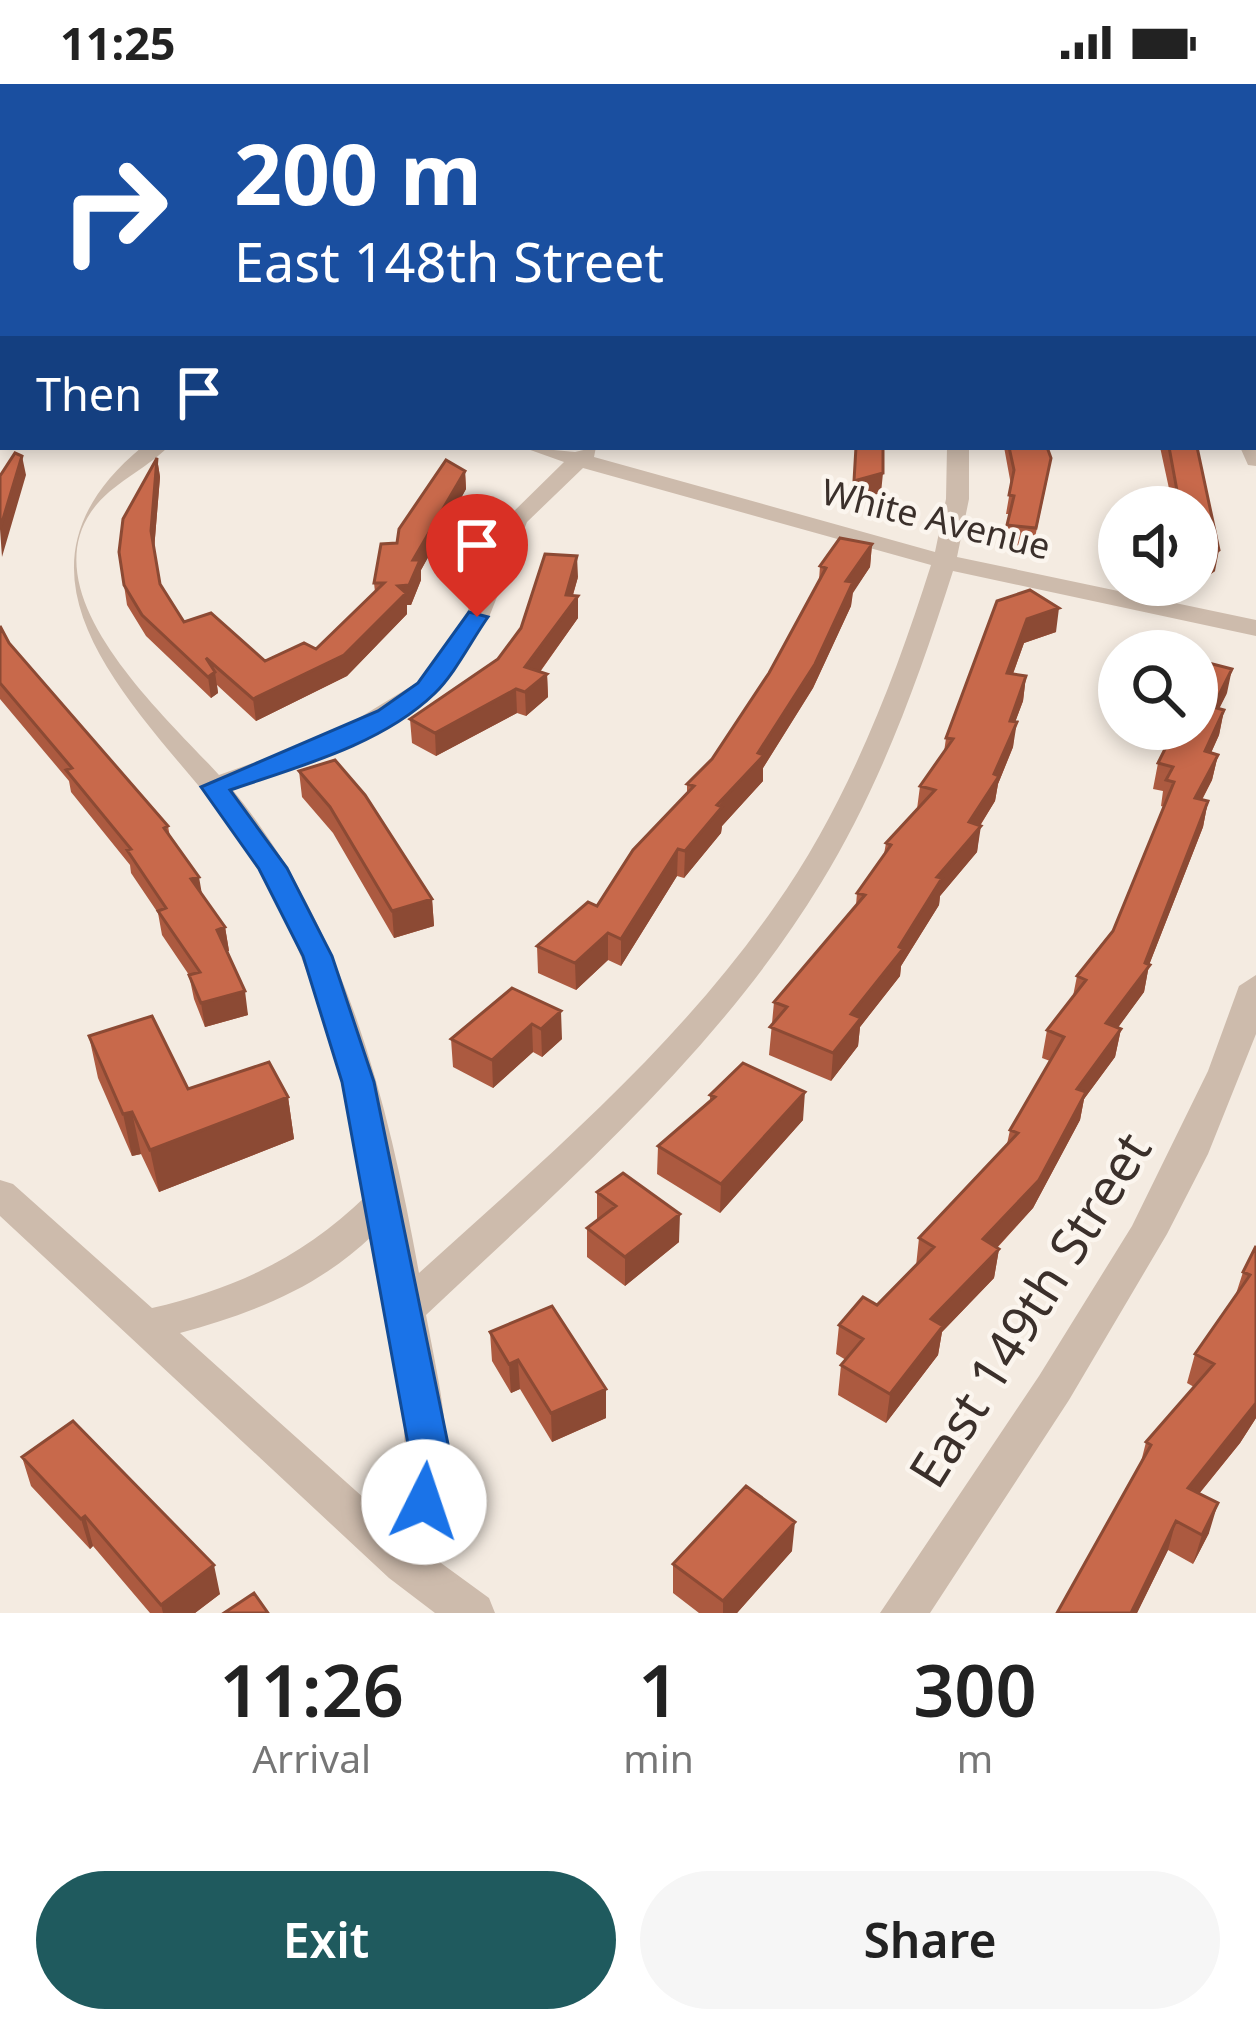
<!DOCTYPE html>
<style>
body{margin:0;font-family:"Noto Sans",sans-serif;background:#f6f6f6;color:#222;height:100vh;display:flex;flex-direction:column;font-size:45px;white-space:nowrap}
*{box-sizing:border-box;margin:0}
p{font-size:39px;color:#767676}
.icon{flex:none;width:66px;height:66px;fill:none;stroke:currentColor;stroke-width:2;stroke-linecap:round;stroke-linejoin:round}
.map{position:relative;height:1529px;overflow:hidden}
.drawer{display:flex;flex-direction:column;background:#fff;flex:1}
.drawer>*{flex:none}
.banner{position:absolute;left:0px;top:0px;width:1257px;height:366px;box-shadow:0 6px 18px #0003;background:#1a4fa0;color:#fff;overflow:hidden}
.tools{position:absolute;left:1098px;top:402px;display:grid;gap:24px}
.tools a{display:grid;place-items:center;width:120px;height:120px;border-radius:50%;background:#fff;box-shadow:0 6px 18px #0003;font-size:60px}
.pin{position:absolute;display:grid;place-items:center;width:102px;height:102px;color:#fff;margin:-123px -51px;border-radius:50% 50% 50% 0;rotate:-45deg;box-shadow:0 0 12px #0007}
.pin .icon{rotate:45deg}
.me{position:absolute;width:132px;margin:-66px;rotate:4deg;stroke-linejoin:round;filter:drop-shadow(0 0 9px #0008)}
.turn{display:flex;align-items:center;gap:42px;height:252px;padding:0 36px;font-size:54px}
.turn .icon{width:156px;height:156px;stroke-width:2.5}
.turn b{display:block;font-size:84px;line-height:102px}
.then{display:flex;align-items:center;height:114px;padding:0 36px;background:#0003;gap:24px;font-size:45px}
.eta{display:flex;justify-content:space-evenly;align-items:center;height:204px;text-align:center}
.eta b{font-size:72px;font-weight:600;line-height:84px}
.action{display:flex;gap:24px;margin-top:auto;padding:24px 36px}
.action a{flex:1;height:138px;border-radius:72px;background:#1f5a5e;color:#fff;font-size:48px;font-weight:600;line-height:138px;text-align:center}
.action a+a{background:#f6f6f6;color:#222}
.status{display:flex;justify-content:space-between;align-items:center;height:84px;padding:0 60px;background:#fff;direction:ltr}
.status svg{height:33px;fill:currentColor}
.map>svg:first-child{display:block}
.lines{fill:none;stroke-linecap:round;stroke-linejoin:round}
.path{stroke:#b9a596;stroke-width:3;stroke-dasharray:3 3;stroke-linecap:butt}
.minor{fill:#cdbbac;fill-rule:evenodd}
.major{fill:#7d675c;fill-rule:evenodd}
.wall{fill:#ac5a40}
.shaded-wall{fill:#8c4a34}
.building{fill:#c8694b;stroke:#8c4a34;stroke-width:3}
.route{fill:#1a73e8;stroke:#114b97;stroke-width:3}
.labels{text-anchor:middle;stroke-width:9;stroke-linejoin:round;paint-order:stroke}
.far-street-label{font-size:36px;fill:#3b302b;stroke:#fbf5ee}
.near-street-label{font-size:51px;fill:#3b302b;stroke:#fbf5ee}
</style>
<div class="status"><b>11:25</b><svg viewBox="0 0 49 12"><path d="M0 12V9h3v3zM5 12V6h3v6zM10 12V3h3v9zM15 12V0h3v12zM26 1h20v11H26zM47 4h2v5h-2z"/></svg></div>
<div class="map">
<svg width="1256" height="1529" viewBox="0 0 1256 1529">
<rect width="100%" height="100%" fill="#f4ebe1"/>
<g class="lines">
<path class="path" d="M885 3 901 0"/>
<path class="minor" d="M601 0H629L598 3Z
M1162 0H1187L1159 3Z
M0 96 3 97V108L0 107Z
M1254 159H1256V169H1254Z
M3 255V267L0 268V256Z
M3 287V299L0 300V288Z
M1254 357 1256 358V382L1248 381 1240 363H1254Z
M142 363H168C144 387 111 399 91 428 32 515 167 633 219 691L331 651 418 598 465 533 506 435 564 378 522 363 575 368 596 363 594 373 935 468 946 415 947 363H969V415L957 473 1256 536V552L953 487C919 594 880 703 821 799 719 967 568 1097 426 1231 444 1327 459 1374 430 1471L489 1514 495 1529H435L389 1494 0 1132V1096L13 1100 152 1224C237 1204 303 1173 366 1112 345 1007 321 901 270 806 251 771 229 738 203 707 110 596 0 480 142 363ZM583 384 931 481C894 598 846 722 775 822 677 963 545 1075 419 1189 388 1017 345 843 232 705L351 663 436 610 489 533 527 438ZM373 1151C388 1238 422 1356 394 1441L180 1249C253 1229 318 1204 373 1151Z
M1256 891V950L1208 1070 1167 1150 1069 1316 930 1529H880L1039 1292 1132 1142 1208 987 1239 902Z"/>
<path class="major" d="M939 0H966L936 3Z
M1017 0H1043L1014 3Z
M3 181V191L0 192V182Z
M0 206H3L0 217Z"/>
</g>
<path class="wall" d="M1004 363H1047L1048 392 1033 463 1005 460 1010 430H1006L1011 401Z
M1160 363H1197L1215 487 1197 500V423H1173Z
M157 374 160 393 154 466 160 500 184 538 265 577 316 565 375 508 374 499 397 459 465 387 466 405 421 486V496L411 521H407V530L347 592 256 637 217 601 218 609 211 614 146 552 127 521 119 468Z
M872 460 870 483 852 509 851 522 813 604 763 684V697L722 742 721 749 684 794 677 792 621 882 608 876 576 906 538 889 537 862 597 822 687 710V700L712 675 769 589 819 496 820 482Z
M578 493 573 511 578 512V534L540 588 547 590 548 613 526 632 517 629 436 672 412 659 410 635 498 575Z
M997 517 1056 548 1024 559 1013 590 1026 592 1023 617 1015 638 1013 663 998 700 995 717 980 742 977 768 940 812 939 821 901 882 900 892 860 943 858 962 831 997 769 971 774 918 856 821 857 809 884 770 886 759 917 725 920 702 944 668 946 654Z
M0 542 9 559 168 742 170 753 201 810 225 843 229 867H227L248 931 205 943 194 915 189 891 162 851 158 829 131 789 130 781 71 708 69 697 0 615Z
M1227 609 1219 625 1224 626 1219 651 1211 669 1218 671 1212 696 1202 716 1208 717 1203 743 1149 881 1144 908 1118 943 1121 945 1115 973 1084 1015 1080 1036 1033 1124 997 1164 999 1165 994 1194 942 1248 938 1271 886 1339 838 1311 841 1281 846 1276 836 1270 839 1241 877 1221 916 1182 919 1154 1007 1060 1010 1046 1050 977 1042 974 1047 946 1073 912 1077 892 1113 847 1164 723 1161 722 1163 707 1153 705 1158 679Z
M299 687 432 815 434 842 394 854 333 749 302 713Z
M512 904 562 955 542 973 533 968 493 1004 453 983 451 955Z
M89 952 188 1005 288 1013 294 1055 159 1108 141 1070 132 1072 98 994Z
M710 1011 803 1036 720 1129 657 1090 658 1062 710 1017Z
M597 1108 679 1158 625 1202 587 1173V1144L597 1136Z
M1256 1162V1334L1240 1359 1199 1410 1209 1449 1193 1480 1168 1466 1137 1529H1057L1141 1378 1146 1358 1194 1303 1187 1299 1195 1270 1235 1213 1243 1188Z
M490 1248 606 1305V1334L552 1358 520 1305 511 1309 492 1277Z
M22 1373 220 1510 195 1529H150L93 1462 90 1465 31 1402Z
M792 1467 737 1529H699L673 1509V1480Z"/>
<path class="shaded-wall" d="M22 372 26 391 2 473 0 445Z
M157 374 160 393 154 466 151 447Z
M465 387 466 405 421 486V496L411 521H407V530L347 592 256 637 253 615 398 502Z
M883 389 881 409 852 417 854 397Z
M872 460 870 483 853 509 851 522 813 604 763 684V697L722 742 721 749 684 794 685 767 758 669 846 497Z
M1219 466 1215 487 1197 500V482Z
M577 472 578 493 569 524 578 512V534L526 607 525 583 566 511Z
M1059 524 1056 548 1024 559 1004 614 1007 589 1027 535Z
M1232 585 1227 609 1207 648 1213 623Z
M215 588 218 609 211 614 208 593Z
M547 590 548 613 526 632 525 608Z
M1026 592 1023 617 1007 660 1017 638 1013 663 998 700 995 717 977 746 981 742 977 768 940 812 939 821 901 882 900 892 860 943 858 962 831 997 833 969 851 930 899 863 994 690 1010 637Z
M516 605 517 629 436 672 435 649Z
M1224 626 1219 651 1200 693 1205 667Z
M1218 671 1212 696 1189 740 1195 714Z
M1208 717 1203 743 1149 881 1144 908 1101 967 1106 939 1145 879Z
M678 765 677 792 621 882V855Z
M199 793 203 816 191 795Z
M432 815 434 842 394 854 392 827Z
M225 843 229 867 221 869 217 846Z
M608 849V876L576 906 575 879Z
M245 907 248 931 205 943 201 919Z
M561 927 562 955 542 973 541 945Z
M532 940 533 968 493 1004 492 976Z
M1121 945 1115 973 1084 1015 1080 1036 1033 1124 978 1184 983 1155 1077 1005Z
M805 1008 803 1036 720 1129 721 1100Z
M288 1013 294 1055 159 1108 150 1066Z
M132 1028 141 1070 132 1072 123 1030Z
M680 1130 679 1158 625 1202V1173Z
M999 1165 994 1194 942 1248 938 1271 886 1339 890 1310 931 1235Z
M518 1276 520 1305 511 1309 509 1280Z
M606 1305V1334L552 1358 551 1329Z
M1256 1319V1334L1240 1359 1180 1433 1188 1404Z
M1218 1419 1209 1449 1193 1480 1202 1451Z
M85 1432 93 1462 90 1465 81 1435Z
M1176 1437 1168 1466 1137 1529H1131Z
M795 1438 792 1467 737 1529H723V1517Z
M214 1481 220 1510 195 1529H163L161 1521Z"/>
<path class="building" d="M1205 0H1250L1256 2V11H1254V3H1192Z
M856 363H883V389L854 397Z
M1009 363H1047L1051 374 1036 444 1007 441 1014 412 1009 411 1014 386Z
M1169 363H1197L1219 466 1197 482V423H1180Z
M15 369 22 372 0 445V392Z
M157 374 151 447 160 500 184 538 211 529 265 577 304 559 316 565 384 499H374L381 460 397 459 399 445 446 376 465 387 413 476H420L409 501 398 502 406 509 344 571 253 615 206 574 215 588 208 593 142 531 124 501 119 468 123 435Z
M840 454 872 460 846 497 853 498 815 580 758 669 764 671 717 721 722 723 685 767 678 765 621 855 608 849 575 879 537 862 588 818 597 822 633 766 694 702 687 700 712 675 769 589 826 484 820 482Z
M545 470 577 472 566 511 578 512 525 583 547 590 525 608 516 605 435 649 410 635 498 575 521 544Z
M1030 506 1059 524 1027 535 1007 589 1026 592 1010 637 1017 638 994 690 999 692 969 738 981 742 937 793 942 794 899 863 903 865 851 930 861 934 833 969 770 943 787 923 774 918 865 811 857 809 891 761 886 759 935 706 920 702 953 655 946 654 997 517Z
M0 542 9 559 168 742 164 744 199 793 191 795 225 843 217 846 245 907 201 919 189 891 200 888 158 827 166 824 127 766 131 765 66 686 72 684 0 599Z
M1197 576 1232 585 1213 623 1224 626 1205 667 1218 671 1195 714 1208 717 1145 879 1150 881 1106 939 1121 945 1077 1005 1086 1008 1039 1096 983 1155 999 1165 931 1235 943 1242 890 1310 841 1281 863 1255 839 1241 863 1213 877 1221 934 1163 919 1154 1018 1049 1010 1046 1064 953 1047 946 1086 896 1077 892 1113 847 1174 698 1166 696 1173 683 1158 679 1175 645H1197Z
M335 676 365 711 432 815 392 827 330 723 299 687Z
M512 904 561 927 541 945 532 940 492 976 451 955Z
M152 932 188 1005 269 978 288 1013 150 1066 132 1028 123 1030 89 952Z
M743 979 805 1008 721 1100 658 1062 715 1013 710 1011Z
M623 1089 680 1130 625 1173 587 1144 616 1122 597 1108Z
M1256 1162V1319L1188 1404 1218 1419 1202 1451 1176 1437 1131 1529H1057L1151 1361 1146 1358 1214 1280 1195 1270 1250 1191 1243 1188Z
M552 1222 606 1305 551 1329 518 1276 509 1280 490 1248Z
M73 1337 214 1481 161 1521 85 1432 81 1435 22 1373Z
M746 1402 795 1438 723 1517 673 1480Z
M254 1509 268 1529H224Z"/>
<path class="route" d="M469 528 488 533C471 557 455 590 434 610 381 661 297 683 230 706L287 784 332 872 374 998 448 1360 444 1418 438 1431 424 1436 410 1431 404 1418 408 1360 342 998 303 872 259 785 201 703 378 627 418 599Z"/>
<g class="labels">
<g class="far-street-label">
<text transform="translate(936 435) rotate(14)" y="13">White Avenue</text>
</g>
<g class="near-street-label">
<text transform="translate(1030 1226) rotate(-58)" y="18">East 149th Street</text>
</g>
</g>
</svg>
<div class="tools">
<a><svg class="icon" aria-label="sound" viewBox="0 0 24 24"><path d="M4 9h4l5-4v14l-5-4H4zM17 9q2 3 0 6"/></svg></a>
<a><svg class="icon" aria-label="search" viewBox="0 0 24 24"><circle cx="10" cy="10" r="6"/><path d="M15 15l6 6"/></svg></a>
</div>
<div class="pin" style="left:477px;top:533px;background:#d93025"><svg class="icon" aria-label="arrive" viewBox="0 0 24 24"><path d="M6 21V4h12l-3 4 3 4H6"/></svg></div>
<svg class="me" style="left:424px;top:1418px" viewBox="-20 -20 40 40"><circle r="19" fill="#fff"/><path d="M0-13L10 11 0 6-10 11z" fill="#1a73e8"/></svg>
<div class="banner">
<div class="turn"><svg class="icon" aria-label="right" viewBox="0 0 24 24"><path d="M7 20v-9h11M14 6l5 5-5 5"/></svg><div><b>200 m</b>East 148th Street</div></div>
<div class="then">Then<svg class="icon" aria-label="arrive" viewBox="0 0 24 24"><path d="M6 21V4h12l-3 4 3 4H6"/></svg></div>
</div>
</div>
<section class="drawer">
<div class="eta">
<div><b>11:26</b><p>Arrival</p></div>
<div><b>1</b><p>min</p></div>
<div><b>300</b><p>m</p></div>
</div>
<div class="action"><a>Exit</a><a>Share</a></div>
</section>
